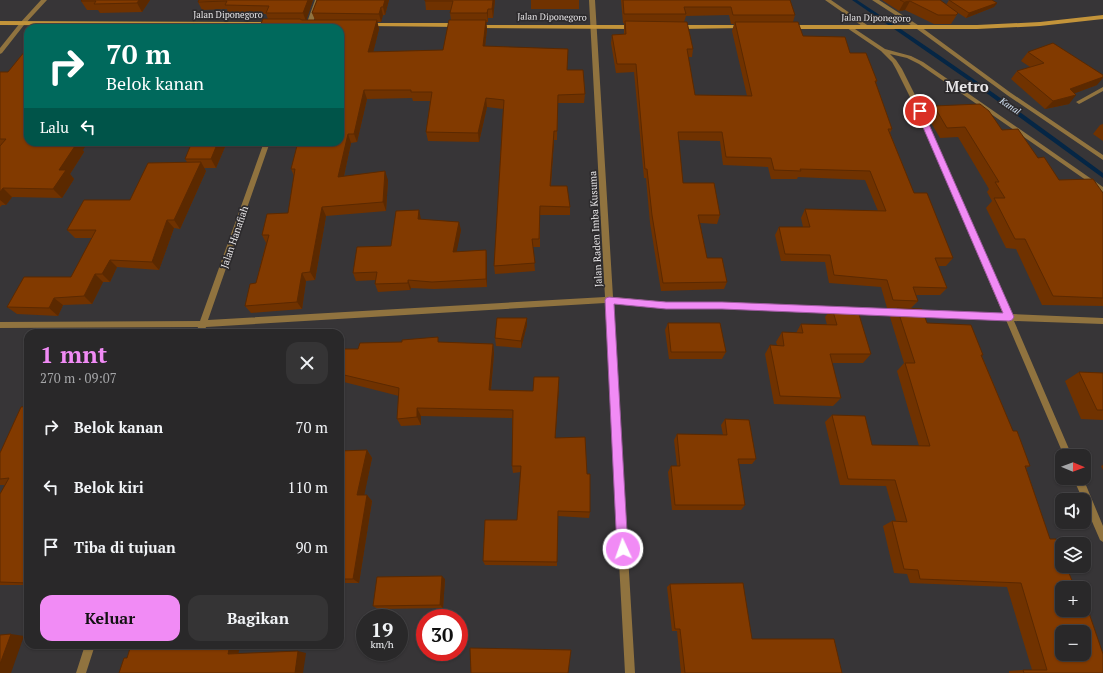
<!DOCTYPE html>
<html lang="id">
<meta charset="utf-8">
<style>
body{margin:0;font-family:"PT Serif",serif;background:#353435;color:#f1f3f6;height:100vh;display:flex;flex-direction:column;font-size:15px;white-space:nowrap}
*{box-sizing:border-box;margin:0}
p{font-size:13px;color:#a5a6a8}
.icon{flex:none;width:22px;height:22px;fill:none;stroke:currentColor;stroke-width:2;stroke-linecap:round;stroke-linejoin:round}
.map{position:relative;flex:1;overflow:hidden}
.side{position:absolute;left:24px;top:329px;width:320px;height:320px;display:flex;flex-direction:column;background:#292829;border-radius:12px;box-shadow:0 1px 3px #0004,0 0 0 1px #454446}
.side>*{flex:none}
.hud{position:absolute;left:24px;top:24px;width:320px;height:122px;border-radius:12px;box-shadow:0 1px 3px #0004,0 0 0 1px #454446;background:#00695c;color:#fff;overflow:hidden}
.needle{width:26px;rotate:91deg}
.buttons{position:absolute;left:1055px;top:449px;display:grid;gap:8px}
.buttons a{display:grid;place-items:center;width:36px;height:36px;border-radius:8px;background:#292829;box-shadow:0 1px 3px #0004,0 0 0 1px #454446;font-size:20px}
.speed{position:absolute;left:356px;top:609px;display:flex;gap:8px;font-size:20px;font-weight:700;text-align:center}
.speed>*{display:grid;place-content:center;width:52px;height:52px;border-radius:50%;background:#292829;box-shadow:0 1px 3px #0004,0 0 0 1px #454446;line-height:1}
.speed small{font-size:10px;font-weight:400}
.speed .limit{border:6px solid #d22;background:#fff;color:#111}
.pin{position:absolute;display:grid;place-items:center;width:34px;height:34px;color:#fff;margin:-17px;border:2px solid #fff;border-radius:50%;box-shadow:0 1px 4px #0007}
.me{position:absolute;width:44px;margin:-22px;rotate:357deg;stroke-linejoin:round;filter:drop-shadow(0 0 3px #0008)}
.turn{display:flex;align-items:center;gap:14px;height:84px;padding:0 16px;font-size:18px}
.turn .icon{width:52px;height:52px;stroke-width:2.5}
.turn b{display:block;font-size:28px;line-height:34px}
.then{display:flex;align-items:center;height:38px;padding:0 16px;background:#0003;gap:8px;font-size:15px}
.round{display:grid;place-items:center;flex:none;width:42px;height:42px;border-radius:12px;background:#353435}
.head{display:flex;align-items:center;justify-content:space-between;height:68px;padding:0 16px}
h1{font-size:24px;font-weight:600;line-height:30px;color:#f18bf5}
.cta{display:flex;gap:8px;margin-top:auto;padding:8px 16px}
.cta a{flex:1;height:46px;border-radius:12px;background:#f18bf5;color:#111;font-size:16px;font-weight:600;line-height:46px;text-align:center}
.cta a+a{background:#353435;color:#f1f3f6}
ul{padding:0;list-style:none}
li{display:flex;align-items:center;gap:12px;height:60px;padding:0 16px}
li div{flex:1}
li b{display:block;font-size:15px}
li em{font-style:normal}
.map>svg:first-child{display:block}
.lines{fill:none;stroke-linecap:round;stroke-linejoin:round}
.stream{fill:#052645;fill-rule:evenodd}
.street{fill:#90733f;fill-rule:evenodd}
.secondary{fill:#c3943a;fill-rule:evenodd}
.wall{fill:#703200;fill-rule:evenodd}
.shaded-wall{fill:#5b2900}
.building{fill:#823a00;stroke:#5b2900;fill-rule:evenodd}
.route{fill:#f18bf5;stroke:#9d5a9f}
.labels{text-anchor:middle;stroke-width:3.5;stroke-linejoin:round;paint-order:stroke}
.far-street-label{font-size:9px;fill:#e7e5e7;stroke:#2d2b2d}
.far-water-label{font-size:9px;font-style:italic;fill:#d5e5f6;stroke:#2d2b2d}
.street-label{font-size:10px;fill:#e7e5e7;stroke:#2d2b2d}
.far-town-label{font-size:15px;font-weight:bold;fill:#e7e5e7;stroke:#2d2b2d}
</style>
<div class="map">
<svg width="1103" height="673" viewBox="0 0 1103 673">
<rect width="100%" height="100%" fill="#373537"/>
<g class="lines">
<path class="stream" d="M852 0H857C941 55 1023 113 1103 173V178L978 87Z"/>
<path class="street" d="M41 0H47L24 25 2 53 0 54V48L20 23Z
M315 0H321L311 28H305Z
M589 0H595L613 297 666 302H722L1003 314 917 111 896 69 892 62 881 51 847 28V26L849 25 885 49 911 56 923 62 1103 187V192L919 64 907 58 890 54 896 60 902 69 923 111 1011 314 1103 318V324L1014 321 1072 456H1064L1006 320 722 308H666L613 303 635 673H625L605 303 206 327 204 333H196L198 327 0 328V322L200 321 264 142H270L208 320 605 297Z
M825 0H831L870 27 865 28Z
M872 0H879L921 27 1011 93 1103 155V160L1007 95 917 29Z
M1103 87V91L1081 103 1079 104 1076 102Z
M1073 478H1083L1103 526V542L1100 540 1084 503V500H1083Z
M85 645H95L86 673H76Z"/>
<path class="secondary" d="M1103 15V19L1040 26 977 29H789L786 27 789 25H977L1040 22Z
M0 21 271 22 274 24 271 26 0 25Z
M369 23H459L462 25 459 27 367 26V24Z
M475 25H635L638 27 635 29 477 28 474 26Z
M743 25 745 26V28L679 29 676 27 679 25Z"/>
</g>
<path class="wall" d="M150 0 142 12 100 13 98 10H87L81 1Z
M199 0H313L306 20H315L312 13 317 0H389L385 15H383L381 22H377L379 29 373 52 443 50 451 20 450 13 451 10H426L425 0H495L493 18H488V22H486L487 29 485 46 567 70 585 94 584 103H558L557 140H554L551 186 570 207V215H540V247H533L535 271 495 274 494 266 503 109 487 107 479 142 428 141 426 132 430 101H413L412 98 367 99 357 142 351 143 344 176 388 180 386 211 326 216 315 280 306 281 302 309 251 313 245 306 256 283 266 243 262 235 288 213 294 176 291 169 340 28 268 19 266 14 228 13 227 9 202 10 198 2Z
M531 0H579V9H531Z
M621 0H790L795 15 793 22 803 36 850 53 877 81 876 83 892 129 890 133 914 193 953 258 946 266H938L947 288 940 295H916L918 301 911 308 927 323 983 355 982 356 1013 431 1030 466 1026 468 1050 539 1103 673H1009V671L1023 670H1032L1007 587 910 583 907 574 894 573 883 526 892 521H896L886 486 840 485 825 422 832 415 872 445 919 446 897 371 904 363 890 317 897 308H887L881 287 829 283 825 262 781 261 775 235 779 227H803L801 218 805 209 878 211 865 180 798 177 797 179H771L768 167 723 165 720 141 678 140 683 183 720 215 717 224 700 223 707 258 727 282 724 289 661 291 650 223 646 178H644L634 72 616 73 611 43 612 35 624 34V23H623ZM729 15 731 24H734L732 31 747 96 695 95 688 57H692L693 49 684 22 686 16Z
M882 0H940L946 5 949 0 997 3 994 7 966 18 949 7 958 13 951 24H934L905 10 899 11Z
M1028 52 1097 85 1075 93 1069 104 1045 109 1011 79 1017 71 1030 67 1021 61Z
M0 72 84 152 70 174 74 179 62 198 12 197 6 205H2L0 207Z
M934 106 1002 130 1038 158 1059 180 1103 193V306L1042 305 1016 249 1006 248 986 208 992 201 987 192 989 189 958 137 940 138 927 116Z
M1103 124V141L1093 134 1100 125Z
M227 142 216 168H204L206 171 180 229 174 228 159 270 117 267 110 282H103L92 304 63 305 58 316 17 314 7 307 71 277 92 238H75L67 230 130 200 187 162 185 159Z
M421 219V220L461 230 456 252 486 250 487 258V287L434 289 411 288 410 290 378 292 375 284 376 280 356 281 353 273 391 246Z
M832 308 871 354 863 363H832L841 398 833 406 774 404 765 354 770 345H777L776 342 782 332 796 333 801 324 827 325 825 317Z
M668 323 726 352 722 359H669L665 330Z
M527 325 521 348 496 346 495 338Z
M439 342 493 344 494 353 491 391H533L559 386 555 438 587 474 590 512 589 518 558 516 557 566 485 565 483 561 517 520 521 472 513 473 512 466V418L421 416V425L401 426 397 419 399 396 340 381V349H358Z
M1079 372 1103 373V420L1081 419 1065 381Z
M28 406V585H0V494L5 485H0V453Z
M725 419 756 459 752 464H739L745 505 741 510H672L668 472 671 466H677L674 440 677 434 723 435 721 425Z
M367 450 372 458 364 495H367L372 501 359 583H340V451Z
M1103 465V470L1101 466Z
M445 579 443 608 378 609 373 606Z
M670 584 752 639 842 673H681L677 631H672L667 587Z"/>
<path class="shaded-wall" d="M139 0H150L142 12 137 3Z
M308 0H313L306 21 303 13Z
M385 0H389L385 15 383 7Z
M493 0H495L493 18 492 9Z
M910 1 905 10 899 11 904 2Z
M997 3 994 7 966 18 969 13Z
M381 7 383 15 381 22 379 14Z
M488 9V22L487 13Z
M377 20 379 29 371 61 368 52Z
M486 20 487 29 484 55 483 46Z
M1103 77V78L1097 85 1062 98 1070 89Z
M364 90 367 99 357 142 354 134Z
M1076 95 1069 104 1045 109 1053 101Z
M486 98 487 107 479 142 478 133Z
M554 131V140L550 195V186Z
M348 134 351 143 342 185 338 177Z
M75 142H88L83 150 84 152 70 174 74 179 62 198 53 189 59 170Z
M218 142H227L216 168 211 159Z
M201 162 206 171 180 229 174 220Z
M385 171 388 180 386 211 383 202Z
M3 188 12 197 6 205 0 200V192Z
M322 207 326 216 315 280 310 272Z
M419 210 421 219V228L418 219Z
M167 220 174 228 159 270 152 262Z
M459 222 461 230 455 260 453 252Z
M486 250 487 258V287L486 279Z
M110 260 117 267 110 282 102 274Z
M302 273 306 281 302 309 297 302Z
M95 274 103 282 92 304 84 296Z
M408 280 411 288 410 290 408 283Z
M54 298 63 305 58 316 49 308Z
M527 318V325L521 348V341Z
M493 344 494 353 490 399 489 390Z
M559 377V386L555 445V438Z
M417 408 421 416V425L417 417Z
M367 450 372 458 363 501 357 495Z
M367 495 372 501 359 583 353 579Z
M442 576 445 579 443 608 440 605Z
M11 634 24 636 11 673H0V664Z
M230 645H240L238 656 228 654Z
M298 651 306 653 303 673H295Z"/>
<path class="building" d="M82 0H139L137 3 94 4 96 1H81Z
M199 0H308L303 13H266L269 6 225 5 227 1 198 2Z
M317 0H385L383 7H381L379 14 312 13Z
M425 0H493L492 9H488L487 13H450L453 1H425Z
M623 0H790L795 15H733L731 7H684L686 14H624Z
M900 0H940L958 13 956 15H938L910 1 904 2Z
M949 0H992L997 3 969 13Z
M263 19H300L302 20H377L368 52 443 50 449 20H486L483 46 568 49 567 70H583L585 94 558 95 557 131H554L550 186H567L570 207 540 206 539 239H532L535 263 494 266 504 100 486 98 478 133 426 132 432 92H411V90H364L354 134H348L338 177 385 171 383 202 322 207 310 272 302 273 297 302 245 306 250 284 256 283 269 235H262L267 214 288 213 295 169H291L298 142H340V28H259Z
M625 21 687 22 693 49H687L695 95 752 96 735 22H798L803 36 845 37 850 53H866L877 81H875L892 129H888L914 193H927L953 258H935L947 288 913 287 918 301 893 300 887 280 834 275 830 255 785 254 779 227H810L805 209 886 211 870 171 800 169 801 171 774 170 771 158 726 157 722 132H678L683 183H714L720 215H698L707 258H722L727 282 663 283 652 215 647 169H645L636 64H617L612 35 626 34Z
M1053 43 1103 75V77L1070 89 1076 95 1053 101 1017 71 1044 63 1028 52Z
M25 51 28 52V142H75L74 143H77L59 170H66L53 189 3 188 0 192V146L6 139H0V72H8Z
M980 104 989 111 1002 130 1018 129 1038 158 1044 157 1059 180 1093 179 1103 193V298L1053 296 1025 239H1015L994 198H1005L995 182H999L965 127 947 128 934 106Z
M192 142H218L211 159H185Z
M201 162 174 220H167L152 262 110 260 102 274H95L84 296 54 298 49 308 7 307 24 277H71L96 230H67L84 200H130L148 163Z
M419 210 418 219 459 222 453 252 486 250V279L432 282 408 280V283L375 284 377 272 353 273 357 247 391 246 396 211Z
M832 308H857L871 354H830L841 398 780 396 770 345 784 346 782 332 803 333 801 324 837 325Z
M897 308 922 309 927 323 971 325 983 355H981L1013 431H1017L1030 466H1025L1050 539H1056L1062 555V566H1066L1075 588H1062V610H1083L1084 612 1089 613 1103 654V673H1024L1023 670H1047L1021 583 920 579 918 570 904 569 892 521 907 522 895 480 848 479 832 415 865 416 872 445 930 446 905 363H915ZM1062 632H1084V654H1062Z
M497 318H527L521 341 495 338Z
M668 323H720L726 352H671Z
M438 337V342L493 344 489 390 533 391 534 377H559L555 438 585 437 587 474H590V512L558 511 557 562 483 561 485 520H517L521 466H512L513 410 417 408V417L397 419 399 388 340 374V349H358L360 343 402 342V340Z
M1079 372 1103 373V410H1097Z
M28 406V583L0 582V494L9 478 0 479V453L21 407Z
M725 419 749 420 756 459H738L745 505H675L671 466H680L677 434 727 435Z
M367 450 357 495H367L353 579H340V451Z
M442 576 440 605 373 606 377 577Z
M743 583 752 639H834L842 673H685L680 629H675L670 584Z
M11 634 0 664V635Z
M131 645H230L228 654 298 651 295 673H119L124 658H127Z
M470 648 571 650 568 673H471Z"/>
<path class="route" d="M920 109 923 111 1014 317 1012 320 1009 321 722 309H666L614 304 628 549 627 553 623 554 619 553 617 549 605 300 606 298 609 297 666 302H722L1003 313 916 111Z"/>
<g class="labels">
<g class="far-street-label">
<text x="228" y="18">Jalan Diponegoro</text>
<text transform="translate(552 17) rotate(1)" y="3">Jalan Diponegoro</text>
<text transform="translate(876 18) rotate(1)" y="3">Jalan Diponegoro</text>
</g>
<g class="far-water-label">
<text transform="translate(1010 106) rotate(34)" y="3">Kanal</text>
</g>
<g class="street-label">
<text transform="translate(595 229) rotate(-93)" y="4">Jalan Raden Imba Kusuma</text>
<text transform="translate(234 237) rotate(-71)" y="4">Jalan Hanafiah</text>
</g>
<g class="far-town-label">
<text x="967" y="92">Metro</text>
</g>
</g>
</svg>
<div class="buttons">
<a><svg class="needle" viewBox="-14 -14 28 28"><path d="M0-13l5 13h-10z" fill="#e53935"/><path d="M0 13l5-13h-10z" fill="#a5a6a8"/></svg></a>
<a><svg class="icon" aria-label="sound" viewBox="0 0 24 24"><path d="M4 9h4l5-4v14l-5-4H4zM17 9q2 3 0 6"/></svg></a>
<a><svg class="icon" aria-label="layers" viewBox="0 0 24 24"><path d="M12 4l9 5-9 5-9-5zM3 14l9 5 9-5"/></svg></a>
<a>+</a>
<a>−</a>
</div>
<div class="speed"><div>19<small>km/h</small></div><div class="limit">30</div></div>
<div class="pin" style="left:920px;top:111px;background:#d93025"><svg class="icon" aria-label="arrive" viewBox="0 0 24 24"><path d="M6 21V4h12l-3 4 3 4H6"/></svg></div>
<svg class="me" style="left:623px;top:549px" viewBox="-20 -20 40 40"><circle r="17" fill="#f18bf5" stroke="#fff" stroke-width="3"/><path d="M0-11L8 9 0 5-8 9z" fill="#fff"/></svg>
<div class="hud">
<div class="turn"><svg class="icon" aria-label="right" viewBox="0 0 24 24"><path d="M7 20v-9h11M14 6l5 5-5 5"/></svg><div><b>70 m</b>Belok kanan</div></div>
<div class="then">Lalu<svg class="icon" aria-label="left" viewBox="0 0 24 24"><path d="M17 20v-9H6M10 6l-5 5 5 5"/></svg></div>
</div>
<section class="side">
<div class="head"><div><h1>1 mnt</h1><p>270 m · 09:07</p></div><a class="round"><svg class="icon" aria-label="close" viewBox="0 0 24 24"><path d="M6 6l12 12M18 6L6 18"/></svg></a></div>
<ul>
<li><svg class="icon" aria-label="right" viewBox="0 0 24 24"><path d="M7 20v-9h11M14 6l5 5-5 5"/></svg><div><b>Belok kanan</b></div><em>70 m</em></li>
<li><svg class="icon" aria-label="left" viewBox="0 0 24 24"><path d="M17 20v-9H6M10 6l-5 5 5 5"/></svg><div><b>Belok kiri</b></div><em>110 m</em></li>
<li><svg class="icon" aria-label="arrive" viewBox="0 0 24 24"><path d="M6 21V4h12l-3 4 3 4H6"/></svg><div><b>Tiba di tujuan</b></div><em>90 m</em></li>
</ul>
<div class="cta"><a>Keluar</a><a>Bagikan</a></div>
</section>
</div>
